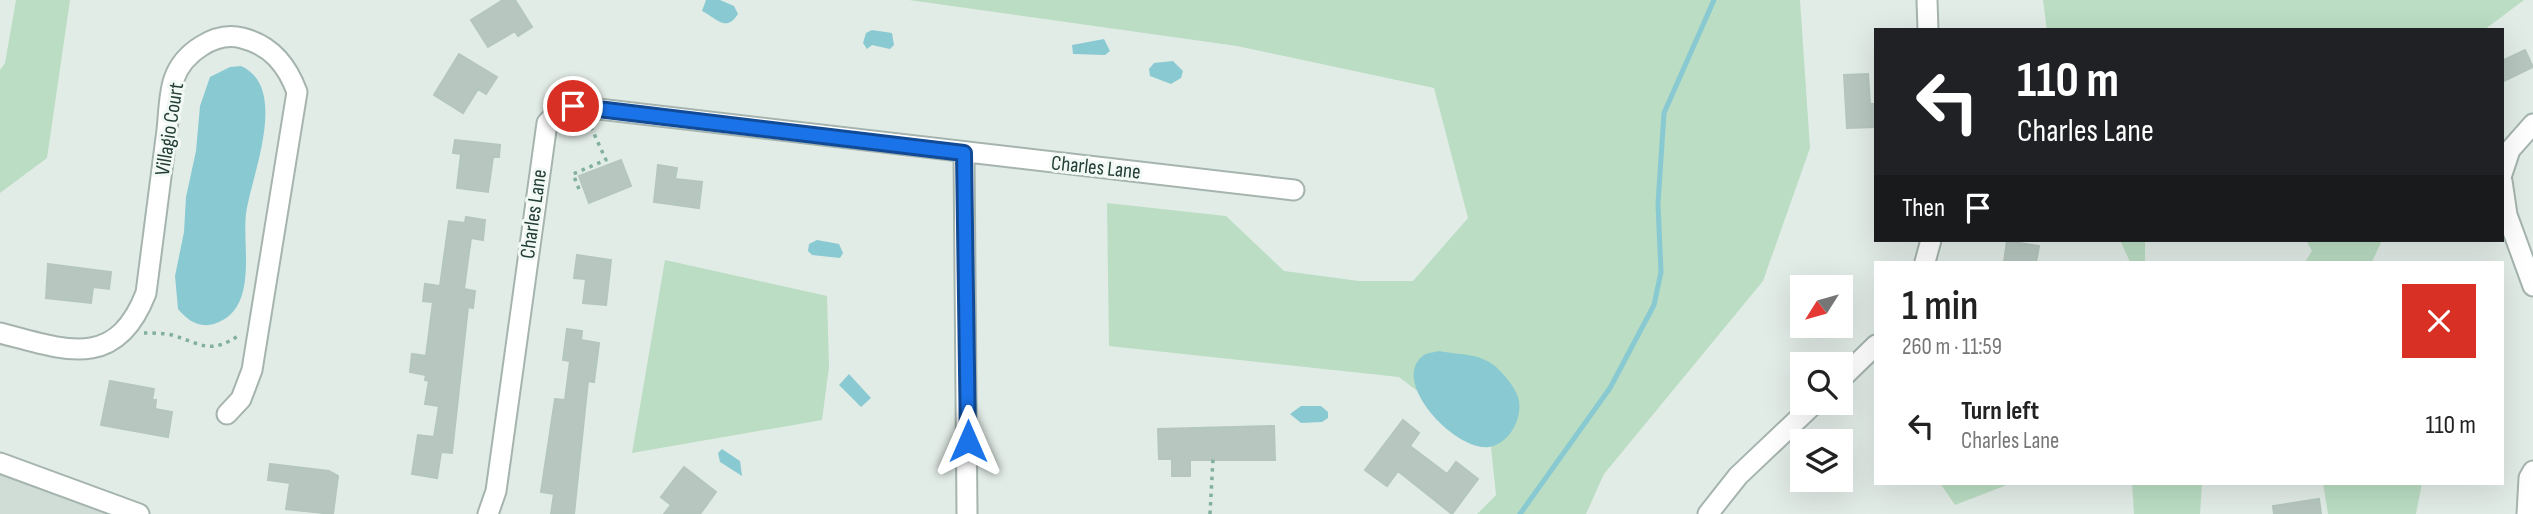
<!DOCTYPE html>
<meta charset="utf-8">
<style>
body{margin:0;font-family:"Sofia Sans Condensed",sans-serif;background:#f2f2f2;color:#222;height:100vh;display:flex;flex-direction:column;font-size:26px;white-space:nowrap}
*{box-sizing:border-box;margin:0}
p{font-size:23px;color:#767676}
.icon{flex:none;width:38px;height:38px;fill:none;stroke:currentColor;stroke-width:2;stroke-linecap:round;stroke-linejoin:round}
.map{position:relative;flex:1;overflow:hidden}
.side{position:absolute;left:1874px;top:261px;width:630px;height:224px;display:flex;flex-direction:column;background:#fff;border-radius:0px;box-shadow:0 7px 28px #0002}
.side>*{flex:none}
.hud{position:absolute;left:1874px;top:28px;width:630px;height:214px;border-radius:0px;box-shadow:0 7px 28px #0002;background:#202124;color:#fff;overflow:hidden}
.needle{width:46px;rotate:233deg}
.tools{position:absolute;left:1790px;top:275px;display:grid;gap:14px}
.tools a{display:grid;place-items:center;width:63px;height:63px;border-radius:0px;background:#fff;box-shadow:0 7px 28px #0002;font-size:35px}
.pin{position:absolute;display:grid;place-items:center;width:60px;height:60px;color:#fff;margin:-30px;border:4px solid #fff;border-radius:50%;box-shadow:0 2px 7px #0007}
.me{position:absolute;width:77px;margin:-38px;rotate:0deg;stroke-linejoin:round;filter:drop-shadow(0 0 5px #0008)}
.turn{display:flex;align-items:center;gap:24px;height:147px;padding:0 28px;font-size:32px}
.turn .icon{width:91px;height:91px;stroke-width:2.5}
.turn b{display:block;font-size:49px;line-height:60px}
.then{display:flex;align-items:center;height:66px;padding:0 28px;background:#0003;gap:14px;font-size:26px}
.round{display:grid;place-items:center;flex:none;width:74px;height:74px;border-radius:0px;background:#f2f2f2}
.summary{display:flex;align-items:center;justify-content:space-between;height:119px;padding:0 28px}
h1{font-size:42px;font-weight:600;line-height:52px}
ul{padding:0;list-style:none}
li{display:flex;align-items:center;gap:21px;height:91px;padding:0 28px}
li div{flex:1}
li b{display:block;font-size:26px}
li em{font-style:normal}
.map>svg:first-child{display:block}
.built{fill:#d0dcd6}
.green{fill:#baddc3}
.water{fill:#89c9d1}
.lines{fill:none;stroke-linecap:round;stroke-linejoin:round}
.stream{stroke:#89c9d1;stroke-width:5}
.building{fill:#b7c7c0;stroke:#b4c6be;stroke-width:2}
.minor-casing{stroke:#a5b4ae;stroke-width:23}
.path{stroke:#82b0a0;stroke-width:3.5;stroke-dasharray:3.5 5;stroke-linecap:butt}
.minor{stroke:#fff;stroke-width:19}
.route-casing{stroke:#114b97;stroke-width:18}
.route{stroke:#1a73e8;stroke-width:12}
.labels{text-anchor:middle;stroke-width:6;stroke-linejoin:round;paint-order:stroke}
.street-label{font-size:21px;fill:#223d35;stroke:#f2f9f5}
</style>
<div class="map">
<svg width="2533" height="514" viewBox="0 0 2533 514">
<rect width="100%" height="100%" fill="#e2ece7"/>
<path class="built" d="M0 463 139 514H0Z"/>
<path class="green" d="M16 0H70L47 158 0 193V70L5 63Z
M909 0H1800L1810 148 1763 281 1604 474 1586 514H1477L1496 495 1491 447 1399 377 1109 346 1107 203 1226 216 1284 271 1359 281H1413L1468 218 1434 88 1237 46Z
M2043 0H2524L2484 30H2047Z
M2120 240H2145V262H2130Z
M2306 240H2382L2372 262H2305L2312 251Z
M665 260 827 296 829 367 822 420 632 453Z
M1940 483H2012L1955 505Z
M2132 483H2202L2200 514H2134Z
M2323 483H2422L2416 514H2328Z"/>
<path class="water" d="M706 0H720L734 6 738 14C726 33 716 18 702 11Z
M872 30 892 33 894 45 890 49 872 45 867 49 863 43 866 33Z
M1104 39 1110 51 1105 55 1073 54 1072 45Z
M1173 61 1183 71 1181 78 1171 84 1150 76 1149 69 1154 63Z
M241 66C290 88 251 176 246 214 242 248 259 310 214 324 199 328 188 321 178 309L175 276 184 232 186 197 196 151 200 106 210 77 230 67Z
M817 240 839 244 843 253 840 258 812 255 808 251 809 244Z
M1439 351C1459 355 1479 353 1495 366 1503 373 1515 387 1518 397 1524 416 1510 444 1489 447 1455 452 1388 380 1424 355 1427 353 1435 352 1439 351Z
M849 374 871 398 861 407 839 385Z
M1301 406H1321L1328 412V418L1322 422 1301 423 1290 414Z
M722 449 740 461 742 476 720 462 718 453Z"/>
<g class="lines">
<path class="stream" d="M1520 514 1610 388 1654 305 1661 272 1658 204 1664 113 1714 0"/>
</g>
<path class="building" d="M503 0H515L532 27 518 36 515 31 488 47 471 20Z
M2525 50 2533 67 2502 82V61Z
M459 54 497 77 486 94 478 89 463 113 434 95Z
M1868 74 1870 104H1876V127L1847 128 1844 75Z
M455 140 500 145 499 157H493L488 192 457 188 461 154 453 153Z
M621 160 631 186 589 203 579 176Z
M658 165 677 168 675 179 702 182 699 208 654 202Z
M466 217 485 220 483 240 471 238 464 289 475 291 473 308 468 307 452 453 441 452 437 478 412 474 418 435 434 437 439 406 425 404 429 381 425 380 426 375 410 372 412 354 426 356 433 302 423 301 425 284 440 286 449 221 465 223Z
M2007 241 2039 246 2036 262H2004Z
M577 255 611 260 606 305 583 303 586 279 574 278Z
M48 264 111 272 109 289 93 287 91 303 46 298Z
M567 329 582 331 581 340 599 343 594 382 588 381 574 514H551L554 494 541 492 555 399 565 400 570 361 563 360Z
M110 381 154 389 152 400H156L155 409 172 412 168 437 101 425Z
M1403 420 1419 433 1410 446 1447 474 1456 462 1478 479 1452 514 1398 471 1387 486 1365 470Z
M1274 426 1275 460H1190V476H1172V459H1159L1158 429Z
M270 464 329 471 338 476 333 514 286 509 290 483 268 480Z
M684 467 716 492 700 514H664L671 505 661 497Z
M2319 499 2321 514H2274L2273 506Z"/>
<g class="lines">
<g class="minor-casing">
<path id="minor" d="M1927 0 1928 30
M964 153 967 514
M2502 174 2510 150 2533 124
M2502 181 2507 215 2533 286
M1925 262 1931 240
M0 333C65 350 116 371 146 293 153 241 159 189 166 138 169 119 168 96 174 79 183 53 215 31 242 38 271 45 287 65 297 92L252 370 241 399 227 414
M1841 379 1876 345
M0 463 139 514
M488 514 496 491 547 123 558 111 573 106 1294 190
M1708 514 1738 476 1816 402
M2527 514 2529 478 2533 471"/>
</g>
<path class="path" d="M579 189 573 174 606 160 591 127
M144 333C153 333 164 333 172 335 204 345 210 355 241 334
M1210 514 1213 459"/>
<use href="#minor" class="minor"/>
</g>
<g class="lines">
<g class="route-casing">
<path id="route" d="M573 106 964 153 968 441"/>
</g>
<use href="#route" class="route"/>
</g>
<g class="labels">
<g class="street-label">
<text transform="translate(169 129) rotate(-81)" y="7">Villagio Court</text>
<text transform="translate(1096 167) rotate(6)" y="7">Charles Lane</text>
<text transform="translate(533 214) rotate(-82)" y="7">Charles Lane</text>
</g>
</g>
</svg>
<div class="tools">
<a><svg class="needle" viewBox="-14 -14 28 28"><path d="M0-13l5 13h-10z" fill="#e53935"/><path d="M0 13l5-13h-10z" fill="#767676"/></svg></a>
<a><svg class="icon" aria-label="search" viewBox="0 0 24 24"><circle cx="10" cy="10" r="6"/><path d="M15 15l6 6"/></svg></a>
<a><svg class="icon" aria-label="layers" viewBox="0 0 24 24"><path d="M12 4l9 5-9 5-9-5zM3 14l9 5 9-5"/></svg></a>
</div>
<div class="pin" style="left:573px;top:106px;background:#d93025"><svg class="icon" aria-label="arrive" viewBox="0 0 24 24"><path d="M6 21V4h12l-3 4 3 4H6"/></svg></div>
<svg class="me" style="left:968px;top:441px" viewBox="-20 -20 40 40"><path d="M0-17L14 15 0 8-14 15z" fill="#1a73e8" stroke="#fff" stroke-width="4"/></svg>
<div class="hud">
<div class="turn"><svg class="icon" aria-label="left" viewBox="0 0 24 24"><path d="M17 20v-9H6M10 6l-5 5 5 5"/></svg><div><b>110 m</b>Charles Lane</div></div>
<div class="then">Then<svg class="icon" aria-label="arrive" viewBox="0 0 24 24"><path d="M6 21V4h12l-3 4 3 4H6"/></svg></div>
</div>
<section class="side">
<div class="summary"><div><h1>1 min</h1><p>260 m · 11:59</p></div><a class="round" style="background:#d93025;color:#fff"><svg class="icon" aria-label="close" viewBox="0 0 24 24"><path d="M6 6l12 12M18 6L6 18"/></svg></a></div>
<ul>
<li><svg class="icon" aria-label="left" viewBox="0 0 24 24"><path d="M17 20v-9H6M10 6l-5 5 5 5"/></svg><div><b>Turn left</b><p>Charles Lane</p></div><em>110 m</em></li>
</ul>
</section>
</div>
